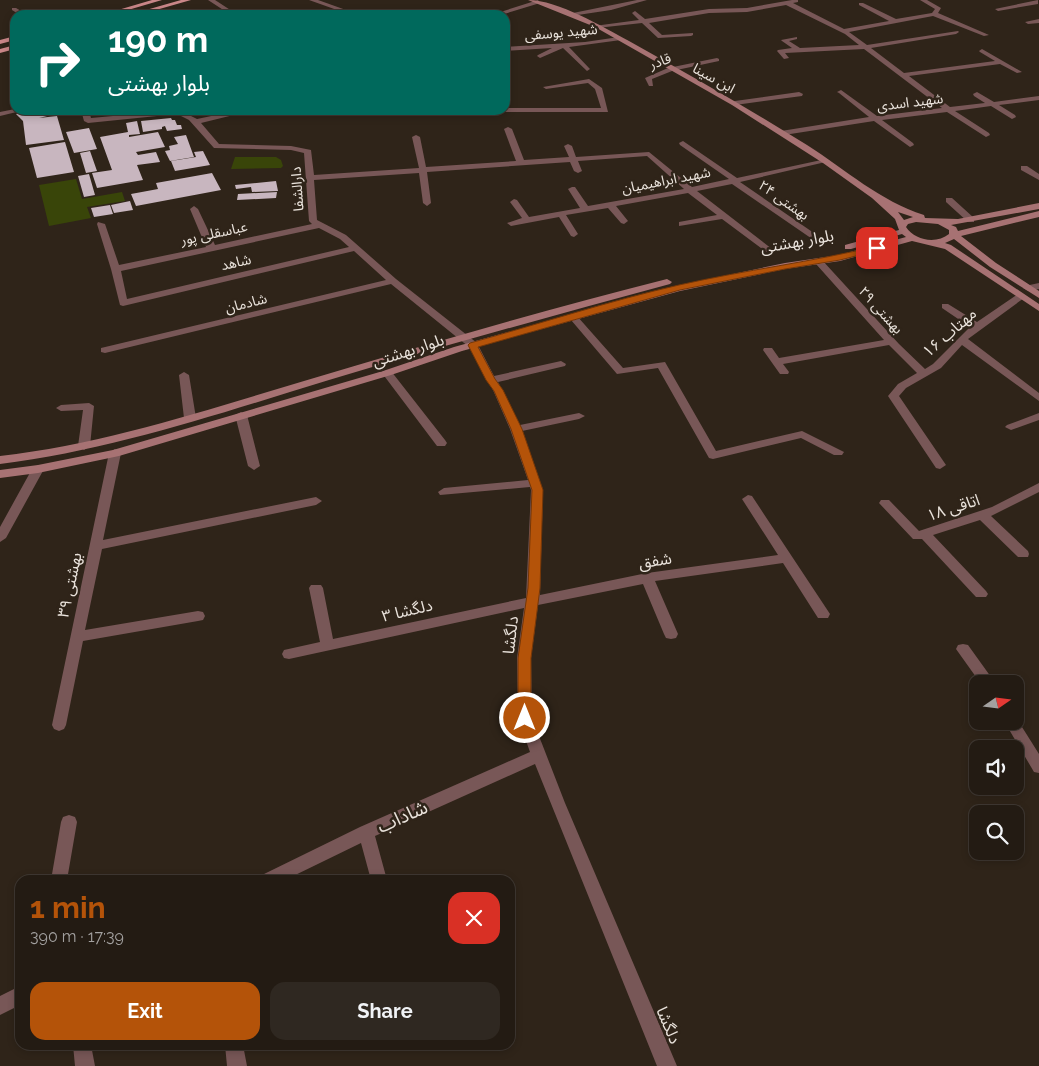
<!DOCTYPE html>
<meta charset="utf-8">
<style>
body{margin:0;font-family:Raleway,"Noto Sans Arabic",sans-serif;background:#2f2821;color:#f1f3f6;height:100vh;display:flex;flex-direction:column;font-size:19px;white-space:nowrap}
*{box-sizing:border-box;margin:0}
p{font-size:16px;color:#a3a1a0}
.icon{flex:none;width:28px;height:28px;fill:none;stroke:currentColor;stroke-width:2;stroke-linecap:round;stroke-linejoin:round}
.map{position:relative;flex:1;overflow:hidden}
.drawer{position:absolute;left:15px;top:875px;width:500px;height:175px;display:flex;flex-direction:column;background:#231b13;border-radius:15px;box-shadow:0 2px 8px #0003,0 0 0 1px #403933}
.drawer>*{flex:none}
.hud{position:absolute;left:10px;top:10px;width:500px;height:105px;border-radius:15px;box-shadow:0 2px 8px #0003,0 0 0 1px #403933;background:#00695c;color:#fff;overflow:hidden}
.needle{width:32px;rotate:76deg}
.controls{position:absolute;left:969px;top:675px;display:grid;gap:10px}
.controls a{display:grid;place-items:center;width:55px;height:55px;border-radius:10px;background:#231b13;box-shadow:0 2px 8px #0003,0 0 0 1px #403933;font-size:25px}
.pin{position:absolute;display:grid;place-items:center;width:42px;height:42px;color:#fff;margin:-21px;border-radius:10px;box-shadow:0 2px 8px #0006}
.me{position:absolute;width:55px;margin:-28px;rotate:0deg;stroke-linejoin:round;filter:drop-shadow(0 0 4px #0008)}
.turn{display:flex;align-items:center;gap:18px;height:105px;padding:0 15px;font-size:22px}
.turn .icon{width:65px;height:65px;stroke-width:2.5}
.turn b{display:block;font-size:35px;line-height:42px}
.round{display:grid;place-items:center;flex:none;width:52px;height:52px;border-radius:15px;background:#2f2821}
.summary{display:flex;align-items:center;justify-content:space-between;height:85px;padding:0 15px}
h1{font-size:30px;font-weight:700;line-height:38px;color:#b45309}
.action{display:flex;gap:10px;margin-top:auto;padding:10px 15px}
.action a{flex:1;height:58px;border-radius:15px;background:#b45309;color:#fff;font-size:20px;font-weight:700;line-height:58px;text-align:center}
.action a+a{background:#2f2821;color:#f1f3f6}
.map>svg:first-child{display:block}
.green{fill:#394509}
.building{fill:#c8b6bf}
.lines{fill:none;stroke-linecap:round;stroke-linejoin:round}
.street{fill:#785757;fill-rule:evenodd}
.secondary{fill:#a77273;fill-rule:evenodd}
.primary{fill:#ca8688;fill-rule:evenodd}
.route{fill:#b45309;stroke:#753606}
.labels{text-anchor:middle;stroke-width:5;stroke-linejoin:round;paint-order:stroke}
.far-street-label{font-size:14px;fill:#eae3dc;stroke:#2f2419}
.street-label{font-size:16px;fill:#eae3dc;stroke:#2f2419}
.near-street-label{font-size:19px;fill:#eae3dc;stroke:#2f2419}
</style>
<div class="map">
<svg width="1039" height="1066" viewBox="0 0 1039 1066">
<rect width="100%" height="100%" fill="#2f2419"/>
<path class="green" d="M235 157H276L281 160 283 166 281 168 231 169Z
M76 179 82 199 122 192 125 201 87 207 91 218 49 226 39 185Z"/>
<path class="building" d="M33 110H46L51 115 39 118 57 116 64 140 26 145 23 121 16 114Z
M171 118 172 120H175L177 125H181L182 129 167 131 165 126 162 127V129L143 132 141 121Z
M137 121 140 134 129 135V137L158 132 165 147 136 152 138 155 156 152 160 162 137 165 143 180 97 188 92 173 112 170 100 137 128 132 126 123Z
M89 128 97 149 74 153 66 132Z
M186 135 194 157 170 161 165 151 170 150 169 146 178 144 174 137Z
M65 142 74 172 37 178 29 148Z
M90 151 97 171 86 173 80 153Z
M203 151 210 165 175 171 171 161 196 157 194 152Z
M212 173 221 190 136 206 131 194 158 189 156 183Z
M89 174 95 195 84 197 78 176Z
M276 181 278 191 252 192 251 187 236 189 235 185Z
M277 192 276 198 237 200 238 194Z
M130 201 133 210 114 213 111 205Z
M110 205 113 214 94 217 91 208Z"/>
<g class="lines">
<path class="street" d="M208 0H215L238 15H231Z
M309 0H318L360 15H351Z
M538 0 540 3 501 15H491Z
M637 0H647L611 10 571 16 568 14Z
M792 0H798V2L793 3 844 29 889 21 859 5V3H863L896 19 932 13 935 9 920 0H927L941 8 938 13 989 35 984 36 933 16 849 32 867 45 958 31 959 32 956 34 871 48 904 73 995 61 980 52 979 51 982 49 1022 72 1017 73 1000 64 909 76 950 107 985 103 974 96 973 94 977 92 994 102 1039 96V100L999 105 1015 115 1016 117 1012 119 991 106 955 111 989 133 990 135 986 137 947 112 882 120 913 143 914 145 910 147 874 121 784 135H781V131L869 117 839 93 837 92 841 90 877 116 942 108 864 49 785 53 789 58 784 59 777 51 778 50 792 48 782 41 781 40 797 37V39L789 41 800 48 859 45 845 34 786 5 747 12 709 13 649 23 662 35 693 33V35L691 36 658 38 642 23 597 28 594 26 639 20 632 13 635 11 645 19 709 9 747 8Z
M1038 0V4L998 11 995 9Z
M12 8H16L28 15H20L12 10Z
M1039 19V23L1028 24 1025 22Z
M619 37 621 38V40L569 47 589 68 590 69 587 71 563 48 540 58 537 56 538 55 552 48 505 51V47L585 42Z
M717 58 719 59V61L672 71 652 79 653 86H649L645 78 668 68Z
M589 79 602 88 608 112H505L501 110H505V108H601L595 89 588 83 546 89 543 87Z
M799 92 803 94 802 96 735 105 731 103 735 101Z
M15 109 25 110 0 116V112Z
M81 110H89L91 118 179 110 197 119 240 110H254L201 123 219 144 291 146 311 150 314 175 419 168 412 137 416 135 420 137 426 167 516 161 504 129 508 127 512 129 524 160 569 157 564 146 568 144 572 146 576 157 649 152 692 187 729 179 680 145 679 143 683 141 737 178 826 159 830 161 740 182 824 240V244L821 245 732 184 697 191 772 249V253L769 254 722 219 679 226V222L717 215 688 193 616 206 628 221 624 224 621 223 608 208 566 215 578 234 574 237 571 236 559 217 511 226 507 223 522 218 510 202 514 199 517 200 529 217 580 208 568 189 572 187H575L588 206 684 189 647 156 578 161 582 171 578 173 574 171 570 162 427 172 431 203 427 206 423 203 419 173 314 180 317 220 346 235 396 279 477 343 494 376 561 361 566 364 565 366 498 382 520 425 579 413 585 416 579 419 522 431 543 490 540 595 647 573 778 555 742 499 748 495 752 496 830 614 828 618H818L783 563 655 581 678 634 676 638 671 639 666 638 664 634 643 584 538 605 531 658 532 718 565 803 677 1066H657L535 764 375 836 387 880H371L361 843 285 880H260L262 875 360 827 530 752 518 718 517 658 524 608 289 659 284 658 282 654 284 650 320 642 309 588 311 585H321L323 588 333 639 526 598 531 490 530 487 440 495 438 492 444 488 528 480 510 429 493 390 469 347 391 284 105 353 101 352V348L386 280 354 251 123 306 120 305 111 269 97 224 98 222 105 224 119 265 206 247 190 209 194 206 198 209 215 245 312 224 309 221 304 153 291 150 214 148 189 120 177 114 88 123 84 121ZM319 228 340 239 349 247 127 299 121 271Z
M1021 166H1027L1039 174V180L1021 170Z
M946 198H952L974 218V222H968L946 202Z
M819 259 822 260 899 344 925 369 933 364 970 327 942 308V304H948L977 322 1018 294H1024V298L968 339 1039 393V401L962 345 941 368 906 388 899 396 946 465 940 469 936 468 888 396 898 384 917 373 889 345 783 364 789 372 788 374H780L763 350 764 348H772L779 358 884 340 816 264 814 262Z
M1039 283V289L1028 291 1023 288 1025 286Z
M574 315 577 316 623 368 665 362 716 451 802 431 844 452 842 455H834L801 438 713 459 709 458 658 368 617 374 571 320V316Z
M387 370 391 371 445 440 447 443 445 446H437L382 373Z
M184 372 189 375 196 418 190 421 184 418 179 375Z
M89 403 94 406 90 446 84 450 78 446 83 410 61 411 56 408 61 405Z
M241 412 247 415 260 466 254 470 248 466 235 415Z
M1039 413V420L1011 430 1005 427 1007 425Z
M115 449 121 453 103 540 316 497 322 501 316 505 102 549 85 630 198 611 203 612 205 616 203 620 198 621 83 641 66 725 64 729 59 731 54 729 52 725 109 453Z
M38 465 44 469 6 538 0 542V527L32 469Z
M1039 483V492L991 516 1028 551 1029 554 1028 557H1018L980 520 933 535 986 591 988 594 986 597H976L922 539H913L879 503 881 500H889L919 531 992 507Z
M963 644 968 645 996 684H981L956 649 958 645Z
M1015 716 1039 754V773L1034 772 1004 721H1015Z
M69 815 75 817 77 822 67 880H51L61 822 63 817Z
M20 986V1005L0 1015V996Z
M73 1045H91L95 1066H75Z
M225 1045H243L247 1066H227Z"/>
<path class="secondary" d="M528 0C558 0 603 27 629 41 690 75 749 109 807 145 846 170 880 201 924 215L925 218 958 219 1039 203V209L951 225 956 227 958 231 1039 211V217L961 236 996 263 1039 291V298L990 267 954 239 945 243 951 245 1039 304V311L945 249 912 241 840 261 785 269 680 291 462 351 391 375 119 456 38 473 0 478V470L38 465 113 450 383 371 454 347 676 286 785 263 839 255 906 237 902 234 851 249H845V245L899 230 895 219 872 198 823 163 732 105 595 27ZM898 212 913 217 904 220ZM916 222 938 224 949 230V234C937 244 915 241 906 227L908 224Z
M667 279 672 282 670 284C556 315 442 346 329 380 221 413 113 450 0 464V456C104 444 203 411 304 381 424 345 545 310 667 279Z"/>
<path class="primary" d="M152 0H162L111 15H101Z
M181 0H191L149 12 146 10Z
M15 36V40L0 44V40Z
M15 45V49L0 53V49Z"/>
</g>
<path class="route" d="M877 246 881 248 880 250 840 260 785 269 680 290 478 347 495 379 503 390 522 429 543 490 540 588 531 658V718L530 722 525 724 520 722 518 718V658L528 588 532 490 511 429 494 391 486 380 468 345 470 343C539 324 609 301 679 285 745 270 812 262 877 246Z"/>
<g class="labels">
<g class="far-street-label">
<text transform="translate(561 32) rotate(-5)" y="5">شهید یوسفی</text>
<text transform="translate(660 61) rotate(-20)" y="5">قادر</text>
<text transform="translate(714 78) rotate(29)" y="5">ابن سینا</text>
<text transform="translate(910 102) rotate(-7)" y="5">شهید اسدی</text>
<text transform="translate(666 180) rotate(-11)" y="5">شهید ابراهیمیان</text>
<text transform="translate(297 189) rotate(-94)" y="5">دارالشفا</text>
<text transform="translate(784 200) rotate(35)" y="5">بهشتی ۲۴</text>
<text transform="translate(214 233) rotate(-12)" y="5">عباسقلی پور</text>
<text transform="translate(236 262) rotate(-13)" y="5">شاهد</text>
<text transform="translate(246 303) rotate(-14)" y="5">شادمان</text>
<text transform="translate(881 310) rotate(48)" y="5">بهشتی ۲۹</text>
</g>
<g class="street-label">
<text transform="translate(797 241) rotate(-10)" y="6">بلوار بهشتی</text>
<text transform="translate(949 332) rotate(-41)" y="6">مهتاب ۱۶</text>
<text transform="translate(408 350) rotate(-18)" y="6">بلوار بهشتی</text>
<text transform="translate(953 507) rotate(-18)" y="6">اتاقی ۱۸</text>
<text transform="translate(655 560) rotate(-9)" y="6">شفق</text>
<text transform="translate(69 585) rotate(-78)" y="6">بهشتی ۳۹</text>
<text transform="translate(407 610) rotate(-13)" y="6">دلگشا ۳</text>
<text transform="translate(510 635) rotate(-83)" y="6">دلگشا</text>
<text transform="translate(669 1025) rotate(67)" y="6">دلگشا</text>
</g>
<g class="near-street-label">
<text transform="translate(402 816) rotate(-24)" y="7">شاداب</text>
</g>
</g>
</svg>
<div class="controls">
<a><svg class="needle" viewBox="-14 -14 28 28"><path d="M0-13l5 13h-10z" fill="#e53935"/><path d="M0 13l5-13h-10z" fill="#a3a1a0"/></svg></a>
<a><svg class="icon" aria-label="sound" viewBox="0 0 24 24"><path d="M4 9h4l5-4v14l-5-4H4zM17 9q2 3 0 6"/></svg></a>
<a><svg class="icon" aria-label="search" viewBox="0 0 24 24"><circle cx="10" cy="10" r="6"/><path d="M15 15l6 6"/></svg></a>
</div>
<div class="pin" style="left:877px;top:248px;background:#d93025"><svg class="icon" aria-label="arrive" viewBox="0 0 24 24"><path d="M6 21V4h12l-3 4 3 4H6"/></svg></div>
<svg class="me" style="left:525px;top:718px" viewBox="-20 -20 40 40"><circle r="17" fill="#b45309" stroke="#fff" stroke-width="3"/><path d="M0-11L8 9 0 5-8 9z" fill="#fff"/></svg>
<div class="hud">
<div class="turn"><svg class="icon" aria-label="right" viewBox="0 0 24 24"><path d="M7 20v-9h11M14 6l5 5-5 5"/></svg><div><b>190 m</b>بلوار بهشتی</div></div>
</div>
<section class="drawer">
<div class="summary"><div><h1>1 min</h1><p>390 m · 17:39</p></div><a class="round" style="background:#d93025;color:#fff"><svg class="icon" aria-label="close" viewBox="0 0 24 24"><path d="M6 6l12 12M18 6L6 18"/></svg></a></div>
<div class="action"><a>Exit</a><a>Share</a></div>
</section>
</div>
